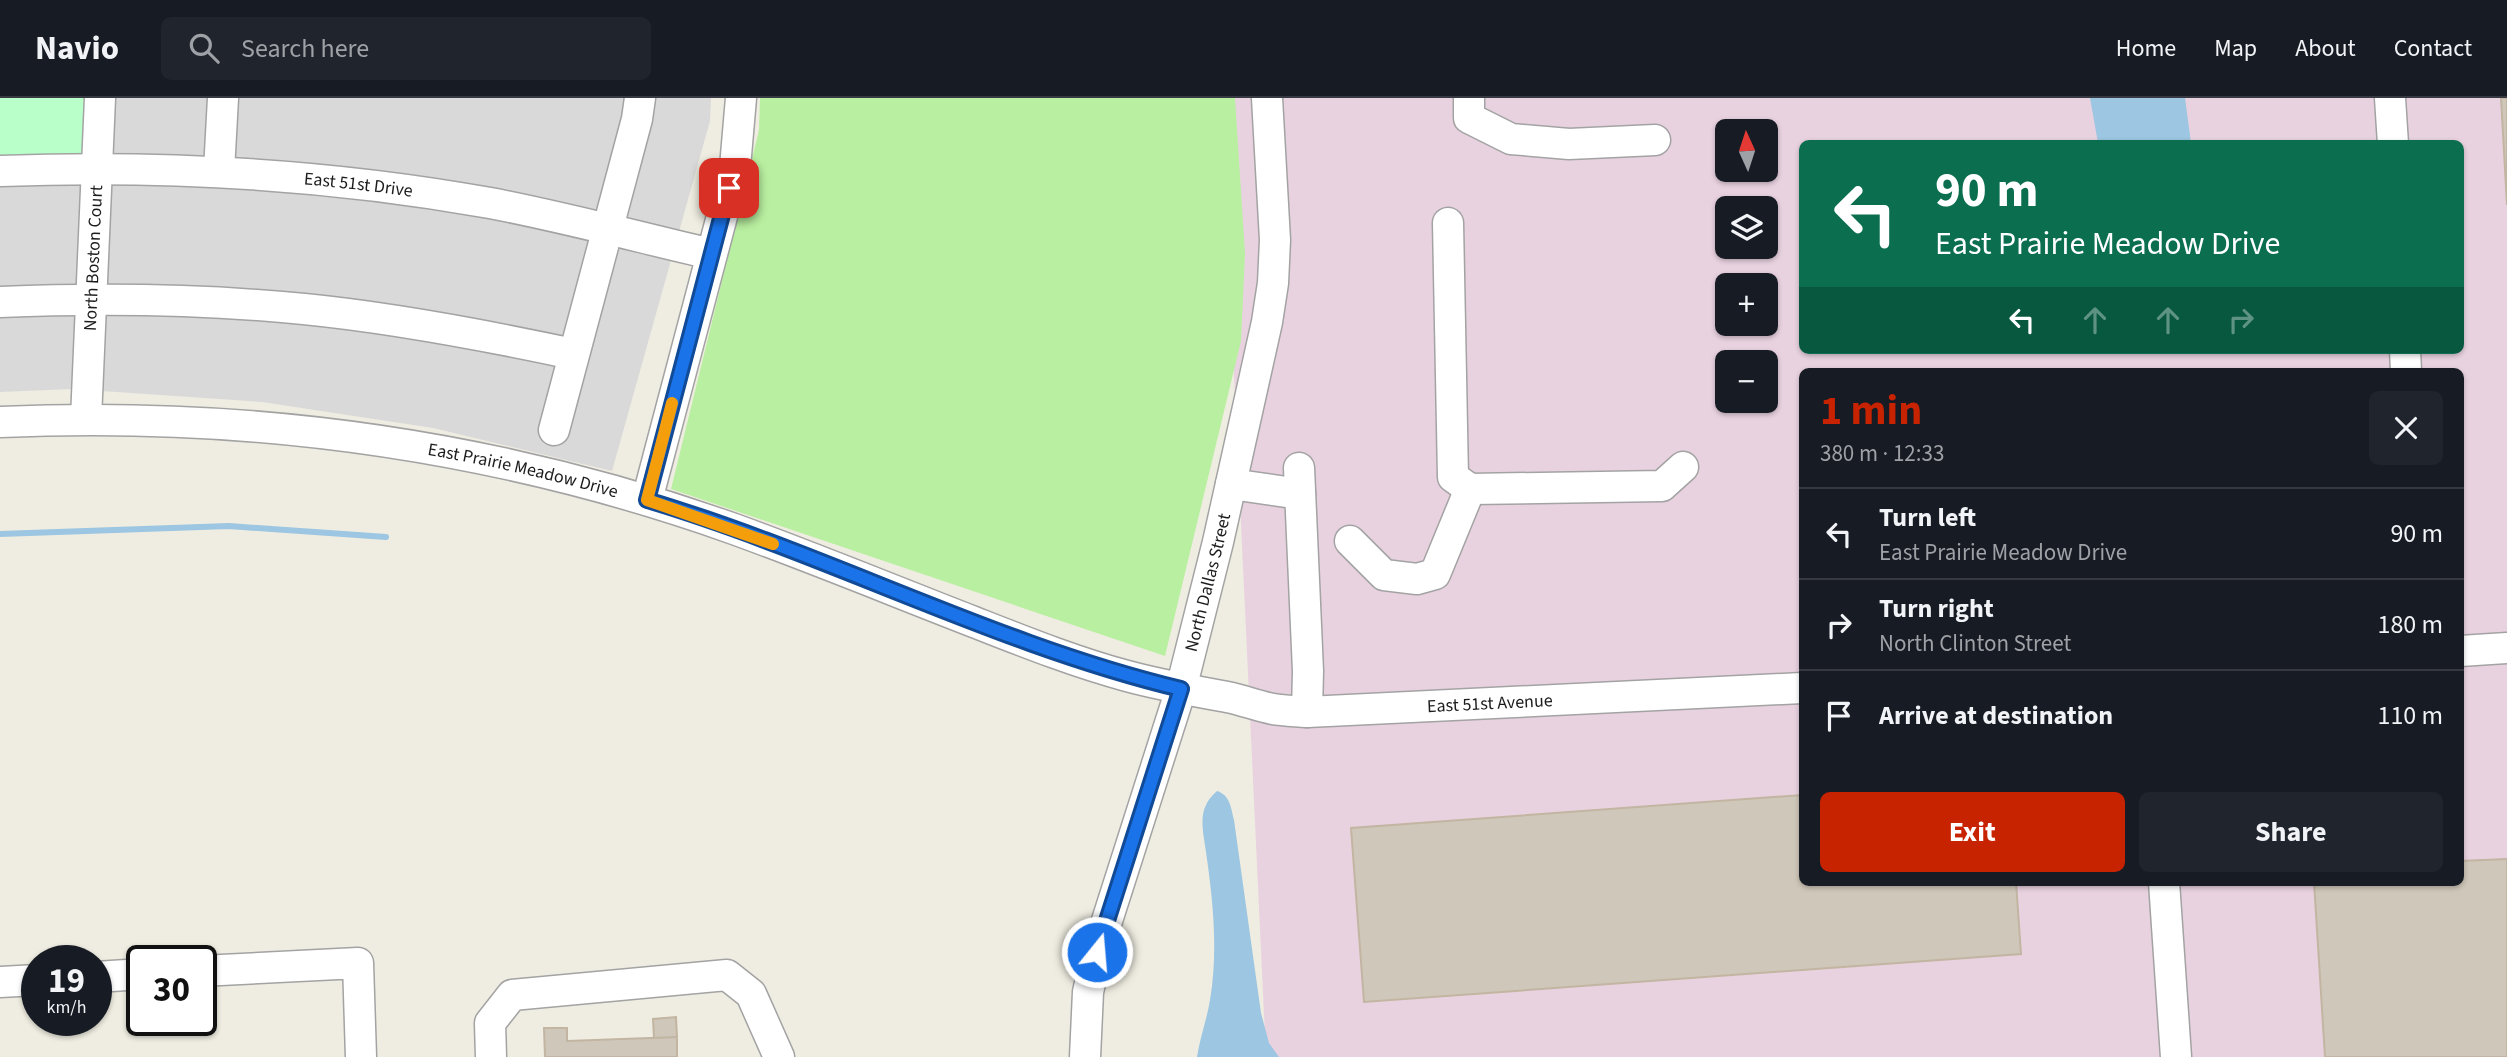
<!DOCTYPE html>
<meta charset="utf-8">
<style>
body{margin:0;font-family:"Source Sans 3",sans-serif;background:#20242c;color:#f1f3f6;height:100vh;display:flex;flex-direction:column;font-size:26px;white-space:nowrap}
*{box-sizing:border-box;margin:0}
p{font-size:23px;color:#9ea1a6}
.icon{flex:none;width:38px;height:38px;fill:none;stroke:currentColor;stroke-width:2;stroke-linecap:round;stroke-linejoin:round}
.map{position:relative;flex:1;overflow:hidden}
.details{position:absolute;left:1799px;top:270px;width:665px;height:518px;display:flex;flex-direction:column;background:#171b24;border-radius:10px;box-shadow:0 2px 5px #0004}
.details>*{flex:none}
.top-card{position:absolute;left:1799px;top:42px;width:665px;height:214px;border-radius:10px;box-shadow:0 2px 5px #0004;background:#0b6e4f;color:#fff;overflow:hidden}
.needle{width:46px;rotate:357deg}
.fabs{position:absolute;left:1715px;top:21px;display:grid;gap:14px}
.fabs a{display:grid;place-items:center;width:63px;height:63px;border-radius:10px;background:#171b24;box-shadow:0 2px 5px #0004;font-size:35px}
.speed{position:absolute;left:21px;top:847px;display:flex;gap:14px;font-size:35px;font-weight:700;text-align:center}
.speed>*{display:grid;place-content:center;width:91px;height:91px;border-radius:50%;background:#171b24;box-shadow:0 2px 5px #0004;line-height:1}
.speed small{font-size:18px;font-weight:400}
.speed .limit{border:4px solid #111;border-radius:10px;background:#fff;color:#111}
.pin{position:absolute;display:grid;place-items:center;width:60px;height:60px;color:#fff;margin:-30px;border-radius:14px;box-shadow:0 4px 10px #0006}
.me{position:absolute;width:77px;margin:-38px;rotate:17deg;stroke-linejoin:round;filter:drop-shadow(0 0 5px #0008)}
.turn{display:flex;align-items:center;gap:24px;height:147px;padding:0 21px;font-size:32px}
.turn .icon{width:91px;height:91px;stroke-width:2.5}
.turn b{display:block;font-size:49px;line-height:60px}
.lanes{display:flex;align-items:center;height:66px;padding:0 21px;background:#0003;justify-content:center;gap:35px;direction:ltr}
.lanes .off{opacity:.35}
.round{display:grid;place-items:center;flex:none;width:74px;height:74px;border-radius:10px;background:#20242c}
.summary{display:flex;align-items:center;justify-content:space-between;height:119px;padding:0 21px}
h1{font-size:42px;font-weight:700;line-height:52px;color:#c82300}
.primary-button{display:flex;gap:14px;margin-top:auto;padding:14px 21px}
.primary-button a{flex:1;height:80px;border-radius:10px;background:#c82300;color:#fff;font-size:28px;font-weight:700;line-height:80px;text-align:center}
.primary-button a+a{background:#20242c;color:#f1f3f6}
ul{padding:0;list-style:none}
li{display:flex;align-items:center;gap:21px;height:91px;padding:0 21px;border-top:2px solid #363941}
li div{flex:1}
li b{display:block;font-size:26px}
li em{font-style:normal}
header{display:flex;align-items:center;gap:42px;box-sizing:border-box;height:98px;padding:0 35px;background:#171b24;border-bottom:2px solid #363941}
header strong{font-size:33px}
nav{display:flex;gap:38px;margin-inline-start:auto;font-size:24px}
.search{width:490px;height:63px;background:#20242c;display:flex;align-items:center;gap:18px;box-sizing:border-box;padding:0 24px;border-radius:10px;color:#9ea1a6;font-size:26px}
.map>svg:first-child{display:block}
.residential{fill:#dad9d9}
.industrial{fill:#e9d2e0;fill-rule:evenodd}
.grass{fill:#b9efa0}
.park{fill:#b8ffca}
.water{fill:#9cc6e1}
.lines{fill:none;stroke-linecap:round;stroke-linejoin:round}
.stream{stroke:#9cc6e1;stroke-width:6}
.building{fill:#cfc7b9;stroke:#c2b5a2;stroke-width:2}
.minor-casing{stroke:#a3a3a3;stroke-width:33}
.minor{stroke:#fff;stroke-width:30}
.route-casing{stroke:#114b97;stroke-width:18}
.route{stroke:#1a73e8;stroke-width:12}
.slow{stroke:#f59e0b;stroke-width:12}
.labels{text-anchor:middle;stroke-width:5;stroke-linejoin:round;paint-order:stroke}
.street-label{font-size:18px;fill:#1c1c1c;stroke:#fff}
</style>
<header>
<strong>Navio</strong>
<div class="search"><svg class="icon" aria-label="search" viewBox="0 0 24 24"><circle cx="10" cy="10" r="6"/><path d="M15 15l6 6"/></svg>Search here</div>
<nav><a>Home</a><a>Map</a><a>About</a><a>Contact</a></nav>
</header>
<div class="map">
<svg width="2507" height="959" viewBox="0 0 2507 959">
<rect width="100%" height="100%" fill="#efede1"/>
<path class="residential" d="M0 0H711L710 23 612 373 433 330 262 304 72 291 0 294Z"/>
<path class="industrial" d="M1221 0H2507V959H1266ZM1727 33H1766V72H1727ZM1802 46H2460V252H1802ZM1727 110H1766V149H1727ZM1727 187H1766V226H1727ZM1727 264H1766V303H1727ZM1802 273H2460V784H1802Z"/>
<path class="grass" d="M760 0H1235L1245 156 1241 243 1165 558 671 391 759 32Z"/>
<path class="park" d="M0 0H90L86 55 0 59Z"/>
<path class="water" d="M2090 0H2185L2191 45H2098Z
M1217 693C1230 697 1231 710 1234 722L1261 915 1269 945 1279 959H1197C1200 939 1207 921 1210 902 1219 849 1212 793 1204 741 1201 721 1201 707 1217 693Z"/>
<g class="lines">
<path class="stream" d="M0 436 229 428 386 439"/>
</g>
<path class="building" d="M2501 0H2507V107Z
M1802 697V784H2016L2021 856 1364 904 1351 730Z
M2507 761V959H2325L2314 784H2460V763Z
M676 919 677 939 654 940 653 921Z
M544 930H567V943L677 939V959H545Z"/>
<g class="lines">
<g class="minor-casing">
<g id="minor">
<path d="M1469 0V20L1511 41 1569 46 1655 42"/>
<path d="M2390 0 2393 46"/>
<path id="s1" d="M0 73C164 67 328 76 490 105 564 119 638 139 711 156"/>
<path d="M219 73 223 0"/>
<path d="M1448 125 1453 379 1470 391 1662 388 1683 369"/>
<path d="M0 204C101 200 203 201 304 211 395 220 484 237 573 256"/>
<path d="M2405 252 2406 273"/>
<path id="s2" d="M86 321 100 0"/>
<path id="s3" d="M0 324C250 313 498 347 734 431 814 460 894 493 974 524 1025 544 1075 564 1127 578 1160 587 1194 593 1227 599 1243 602 1257 608 1273 611 1284 613 1296 613 1307 614L1802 590"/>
<path d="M554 332 637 21 640 0"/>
<path d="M1299 370 1308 573 1307 614"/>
<path d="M1231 386 1300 396"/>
<path d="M647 402 735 69 741 0"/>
<path d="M1350 443 1384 477 1417 481 1435 476 1470 391"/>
<path d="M2460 553 2507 550"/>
<path d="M2164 784 2176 959"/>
<path d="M201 873 358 865 361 959"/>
<path d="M96 879 142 876"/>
<path d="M0 884 37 882"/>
<path d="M491 959 490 925 512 897 727 877 751 896 779 959"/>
<path id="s4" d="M1085 959 1088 894 1097 854 1181 591 1218 444 1267 224 1273 185 1275 142 1267 0"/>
</g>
</g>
<use href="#minor" class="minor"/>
</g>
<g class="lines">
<g class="route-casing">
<path id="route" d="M729 90 647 402C828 456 997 547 1181 591L1097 854"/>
</g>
<use href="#route" class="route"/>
<path class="slow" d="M672 305 647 402 773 446"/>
</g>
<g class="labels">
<g class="street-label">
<text dy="6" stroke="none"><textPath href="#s1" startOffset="359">East 51st Drive</textPath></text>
<text dy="6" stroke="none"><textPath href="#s2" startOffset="161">North Boston Court</textPath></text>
<text dy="6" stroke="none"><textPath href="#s3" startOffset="527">East Prairie Meadow Drive</textPath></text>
<text dy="6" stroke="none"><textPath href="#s4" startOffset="492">North Dallas Street</textPath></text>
<text dy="6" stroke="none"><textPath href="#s3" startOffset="1533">East 51st Avenue</textPath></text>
</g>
</g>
</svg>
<div class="fabs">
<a><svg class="needle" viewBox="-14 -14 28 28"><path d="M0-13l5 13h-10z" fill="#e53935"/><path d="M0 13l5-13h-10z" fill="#9ea1a6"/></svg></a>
<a><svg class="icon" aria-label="layers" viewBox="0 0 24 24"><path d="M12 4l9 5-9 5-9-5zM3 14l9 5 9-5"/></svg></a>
<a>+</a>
<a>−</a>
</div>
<div class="speed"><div>19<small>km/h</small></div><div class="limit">30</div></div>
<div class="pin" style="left:729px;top:90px;background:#d93025"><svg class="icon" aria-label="arrive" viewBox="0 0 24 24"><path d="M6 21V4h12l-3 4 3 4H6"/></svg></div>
<svg class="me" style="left:1097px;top:854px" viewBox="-20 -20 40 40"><circle r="17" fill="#1a73e8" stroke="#fff" stroke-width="3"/><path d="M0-11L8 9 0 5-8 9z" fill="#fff"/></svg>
<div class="top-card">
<div class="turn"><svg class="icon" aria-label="left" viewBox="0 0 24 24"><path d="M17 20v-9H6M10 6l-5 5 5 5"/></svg><div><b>90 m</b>East Prairie Meadow Drive</div></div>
<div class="lanes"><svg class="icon" aria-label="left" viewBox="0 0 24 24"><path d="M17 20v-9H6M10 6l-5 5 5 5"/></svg><svg class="icon off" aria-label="ahead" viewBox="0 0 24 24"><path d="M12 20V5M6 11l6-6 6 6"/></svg><svg class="icon off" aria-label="ahead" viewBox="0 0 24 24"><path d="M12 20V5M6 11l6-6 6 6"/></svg><svg class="icon off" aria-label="right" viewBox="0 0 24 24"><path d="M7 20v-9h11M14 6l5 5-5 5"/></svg></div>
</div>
<section class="details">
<div class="summary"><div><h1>1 min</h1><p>380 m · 12:33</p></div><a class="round"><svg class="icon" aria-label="close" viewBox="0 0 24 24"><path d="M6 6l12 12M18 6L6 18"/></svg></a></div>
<ul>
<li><svg class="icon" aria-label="left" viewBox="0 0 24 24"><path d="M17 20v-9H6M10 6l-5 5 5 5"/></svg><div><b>Turn left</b><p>East Prairie Meadow Drive</p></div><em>90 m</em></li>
<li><svg class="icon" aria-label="right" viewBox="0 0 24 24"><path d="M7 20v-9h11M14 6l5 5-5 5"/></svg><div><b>Turn right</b><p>North Clinton Street</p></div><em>180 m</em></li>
<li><svg class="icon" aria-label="arrive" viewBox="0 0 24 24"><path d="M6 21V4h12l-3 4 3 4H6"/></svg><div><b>Arrive at destination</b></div><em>110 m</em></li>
</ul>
<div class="primary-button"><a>Exit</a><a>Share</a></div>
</section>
</div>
